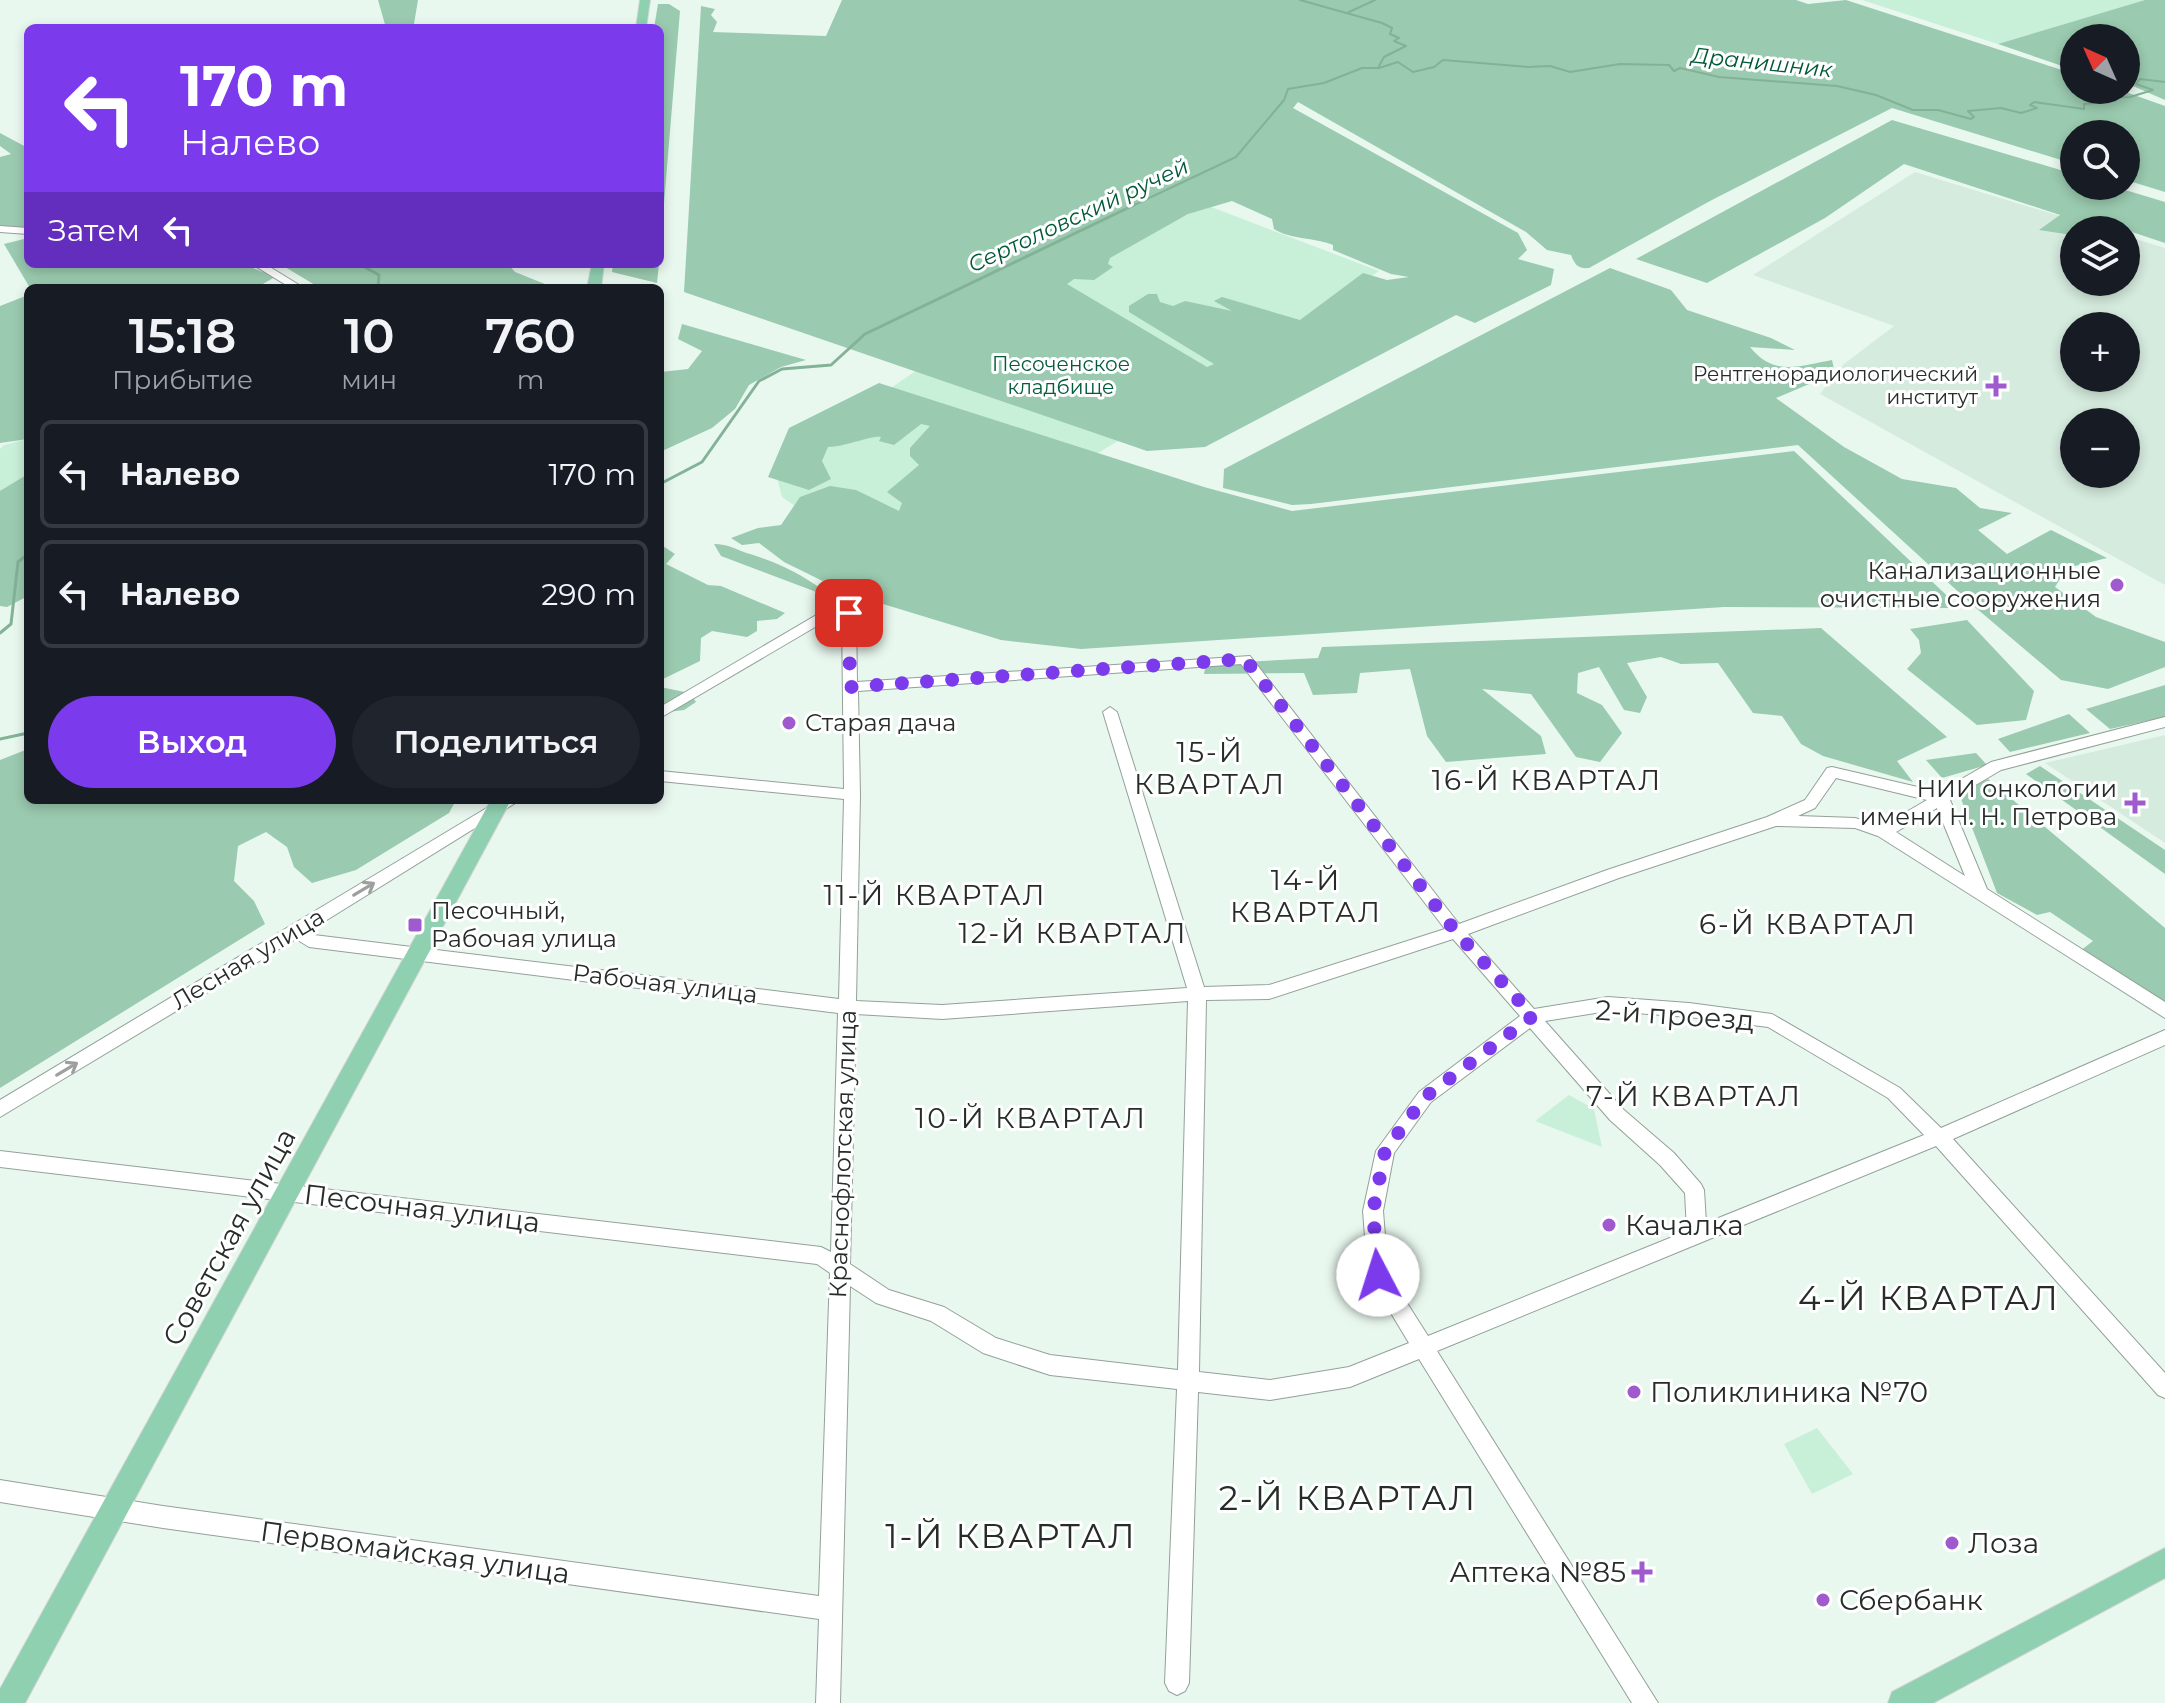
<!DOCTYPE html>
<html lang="ru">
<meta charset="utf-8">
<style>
body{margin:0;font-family:Montserrat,sans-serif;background:#20242c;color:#f1f3f6;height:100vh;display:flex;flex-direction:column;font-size:30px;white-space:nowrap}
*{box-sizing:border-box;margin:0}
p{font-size:26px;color:#9ea1a6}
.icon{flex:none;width:44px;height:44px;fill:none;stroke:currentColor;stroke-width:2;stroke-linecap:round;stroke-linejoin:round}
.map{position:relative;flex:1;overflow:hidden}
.drawer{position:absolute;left:24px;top:284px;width:640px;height:520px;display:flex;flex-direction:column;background:#171b24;border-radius:12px;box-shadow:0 4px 12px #0003}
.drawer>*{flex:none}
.guide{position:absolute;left:24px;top:24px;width:640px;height:244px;border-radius:12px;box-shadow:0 4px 12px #0003;background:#7c3aed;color:#fff;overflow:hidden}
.needle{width:52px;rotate:315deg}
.fabs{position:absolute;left:2060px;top:24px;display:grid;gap:16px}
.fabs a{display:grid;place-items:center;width:80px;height:80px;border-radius:50%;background:#171b24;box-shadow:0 4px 12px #0003;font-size:40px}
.pin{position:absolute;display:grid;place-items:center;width:68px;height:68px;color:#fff;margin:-34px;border-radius:16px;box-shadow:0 4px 12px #0006}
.me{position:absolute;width:88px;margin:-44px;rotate:355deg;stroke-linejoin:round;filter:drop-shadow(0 0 6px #0008)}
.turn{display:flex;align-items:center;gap:28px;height:168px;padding:0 24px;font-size:36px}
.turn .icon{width:104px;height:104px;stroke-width:2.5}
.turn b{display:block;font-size:56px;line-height:68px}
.then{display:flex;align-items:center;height:76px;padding:0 24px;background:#0003;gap:16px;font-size:30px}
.eta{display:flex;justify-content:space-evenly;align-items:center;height:136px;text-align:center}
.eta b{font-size:48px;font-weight:600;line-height:56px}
.action{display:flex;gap:16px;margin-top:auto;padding:16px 24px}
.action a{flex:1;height:92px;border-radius:48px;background:#7c3aed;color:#fff;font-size:32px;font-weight:600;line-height:92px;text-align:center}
.action a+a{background:#20242c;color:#f1f3f6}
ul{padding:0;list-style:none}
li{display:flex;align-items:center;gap:24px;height:108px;margin:0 16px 12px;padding:0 8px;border:4px solid #363941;border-radius:12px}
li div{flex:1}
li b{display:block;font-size:30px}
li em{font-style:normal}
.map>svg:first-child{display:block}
.built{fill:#d5ebde;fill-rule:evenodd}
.green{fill:#c8efd8}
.forest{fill:#9acaaf;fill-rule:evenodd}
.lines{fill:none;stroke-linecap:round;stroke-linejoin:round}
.stream-far1{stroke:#83b297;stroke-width:2}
.stream{stroke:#83b297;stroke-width:3}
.minor-casing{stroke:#93a199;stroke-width:2}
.major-casing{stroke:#d4d5d4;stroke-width:2}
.minor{fill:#fff;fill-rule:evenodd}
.major{fill:#8fd0b1;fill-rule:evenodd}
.oneway{stroke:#9da09f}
.route{stroke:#7c3aed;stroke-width:14;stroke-dasharray:0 25.2}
.poi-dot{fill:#9f5ace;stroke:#fff;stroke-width:3}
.labels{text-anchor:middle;stroke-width:6;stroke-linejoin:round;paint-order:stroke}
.far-park-label{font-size:20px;fill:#035b39;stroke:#fff}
.far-poi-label{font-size:20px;fill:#262c29;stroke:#fff;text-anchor:end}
.far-water-label{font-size:22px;font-style:italic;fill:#005938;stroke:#fff}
.poi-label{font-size:24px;fill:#262c29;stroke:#fff;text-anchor:end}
.street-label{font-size:24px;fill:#262c29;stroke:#fff}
.quarter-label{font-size:28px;letter-spacing:2px;fill:#262c29;stroke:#fff}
.near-street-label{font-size:28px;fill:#262c29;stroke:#fff}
.near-poi-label{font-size:28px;fill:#262c29;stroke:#fff;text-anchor:start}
.near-quarter-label{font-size:34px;letter-spacing:2px;fill:#262c29;stroke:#fff}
</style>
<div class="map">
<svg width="2165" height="1703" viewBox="0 0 2165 1703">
<rect width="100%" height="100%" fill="#e9f8ef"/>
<path class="built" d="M1915 172 2106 230H2074V282H2126V236L2165 248V585L1820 394 1844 364 1894 326 1753 275ZM2074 326H2126V378H2074ZM2074 422H2126V474H2074Z
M2165 735V843L2045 763Z"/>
<path class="green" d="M1862 0H2145L1998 44Z
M1206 205 1379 271 1282 340 864 597 849 591 805 513 782 497 777 478 867 404 1019 301Z
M28 439V502L0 503V449L4 445Z
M1569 1095 1594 1109 1602 1147 1535 1121Z
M1817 1428 1853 1474 1812 1494 1784 1444Z"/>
<path class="forest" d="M378 0H418L414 24 430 25 433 28H386Z
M842 0H1796L1808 4 1846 0 2074 74V90H2120L2165 106V192L2126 180V134H2074V164L1892 108 1710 201 1589 268C1578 269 1575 265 1571 255L1547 250 1526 232 1298 102 1293 108 1518 233 1527 250 1518 259 1554 269 1551 285 1475 323 1456 315 1205 447 1147 451 684 292 701 6 715 9 711 15 717 22 713 32 826 36ZM1232 201 1272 219 1274 229C1292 240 1313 237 1333 245V250L1391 274 1409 277 1387 280 1363 273 1300 320 1222 297 1214 301 1232 311 1185 301 1173 306 1160 302 1157 294H1148L1129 306V312L1214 364 1207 367 1067 284 1074 279 1094 280 1113 267 1108 264 1110 258 1188 214Z
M2145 0H2165V100L2126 83 2130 78 2126 76V38H2074V70L1998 44Z
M658 4H669L680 11 660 251V28H654Z
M1892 120 2074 174V186H2112L2165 202V243L2126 230H2074L2072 235 2039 230 2060 215 1904 164 1825 218 1707 283 1636 259Z
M0 133 28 148V230L0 225V157L11 154 0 146Z
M28 238V264H243L275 277 256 288H30L4 244Z
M280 264H508L515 272 555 288H320Z
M613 264H659L657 283 612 272Z
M1610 268 1671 290 1687 310 1771 338 1795 350 1750 347C1774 377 1799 366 1832 360L1835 373 1776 398 1844 447 1902 479 1956 488 1980 508 2012 513 1978 530 2007 554 2051 530 2107 558 2067 568 2055 587 2096 617 2165 642V667L2108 689 2061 680 1976 608 1798 445 1311 504 1292 505 1223 488 1224 469Z
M28 295V439L0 443V306Z
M682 324 806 360 781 367 749 385 735 409 712 428 660 452 661 372 688 369 702 351 678 339Z
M879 383 1204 487 1292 511 1794 451 1960 608 1724 607 1081 649 1001 640 847 593 784 562 759 543 742 545 731 538 758 528 781 525 800 497 830 486 856 490 899 511 902 503 887 492 919 465 910 456V448L930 426 921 424 894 445 879 441 881 437C872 435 845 447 828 447L822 461 831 479 809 490 768 477 789 428Z
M28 474V596L7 607 0 606V491Z
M660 544 675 554 666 564 708 585 721 586 785 613 777 619 757 621V631L747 637 712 631 701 638 700 661 663 679 660 687 690 693 696 702 684 710 660 713Z
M714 544C729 544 736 550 750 554 778 563 799 573 823 590L819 593 721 556Z
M1967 620 2034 691 2026 720 1977 725 1907 669 1921 653 1919 640 1910 629Z
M1821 628 1947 737 1897 761 1913 782 1823 756 1801 744 1782 716 1753 713 1718 663 1681 664 1661 657 1627 663 1647 697 1640 713 1624 710 1599 667 1578 673 1577 693 1602 705 1622 733 1600 762 1576 757 1531 694 1482 689 1541 736 1546 754 1446 762 1427 736 1410 669 1360 673 1357 693 1313 695 1304 673 1204 674 1206 664 1318 658 1322 647Z
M2165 685V717L2110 729 2086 709Z
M2069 714 2090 733 2010 752 1998 739Z
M28 749V800H456L449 813 356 870 312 883 294 867 287 847 266 832 238 846 234 881 254 901 265 924 0 1088V760Z
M1976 753 1987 765 1942 778 1926 760Z
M2040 766 2165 850V874L2026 774Z
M1988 779 2165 928V1005L2080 951 2093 941 2050 912 2037 915 1997 893 1958 791Z"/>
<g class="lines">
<path class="stream-far1" d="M1349 12 1375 0
M1379 68 1398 62 1413 72 1434 67 1443 60 1528 67 1550 66 1570 72 1620 64 1669 65 1674 71 1680 68 1719 77 1837 86 1876 95 1913 110H1938L1971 119 1974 117 1968 111 2001 108 2021 113 2037 108 2030 105 2034 102 2084 109V104L2103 102 2100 98 2130 97 2153 90 2136 84 2140 79 2165 82
M1130 207 1236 157 1284 100 1288 89 1324 83 1362 68H1378L1384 57 1406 46 1394 41 1399 38 1390 34 1392 28 1382 23 1300 0"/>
<path class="stream" d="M359 264 379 275 378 288
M660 484 702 462 759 381 782 369 831 365 865 334 1134 205
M0 633 11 624 18 562 28 554
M0 739 28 733"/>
<g class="minor-casing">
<path id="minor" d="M0 226 28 228V234L0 232Z
M252 264H265L304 288H291Z
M844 604 856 613 857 682 1250 656 1459 924 1607 870 1767 817 1805 800 1827 768 1832 767 1939 792 1991 762 2165 717V727L2001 770 1950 800 1987 889 2165 1002V1018L1878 836 1855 828 1776 826 1619 878 1468 934 1534 1009 1608 997 1689 1003 1772 1014 1900 1088 1941 1128 2165 1030V1045L1953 1139 2165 1373V1398L2158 1395 1936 1146 1437 1351 1658 1703H1632L1419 1359 1350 1387 1270 1400 1198 1392 1189 1683 1185 1691 1177 1695 1169 1691 1165 1683 1177 1389 1050 1375 983 1353 931 1321 876 1303 850 1286 840 1703H816L819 1619 163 1528 0 1502V1480L163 1506 819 1596 830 1273 817 1264 0 1167V1151L821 1247 831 1252 838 1013 309 947 296 939 0 1117V1100L500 800H520L309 931 314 935 839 999 844 799 660 781V771L844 789 842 614 839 613 660 718V707L830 607ZM1241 664 1445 929 1269 985 1204 987 1117 712 1110 707 1103 712 1187 988 942 1005 856 1001 860 795 858 691ZM1836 778 1927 800 1882 826 1855 818 1798 816 1815 808ZM1937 808 1965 876 1896 832ZM1453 939 1520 1016 1419 1092 1376 1151 1363 1211 1368 1275 1409 1343 1349 1367 1270 1380 1199 1372 1206 1000 1269 999ZM1188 1001 1178 1370 1050 1355 996 1338 944 1307 889 1290 850 1264 856 1014 942 1019ZM1608 1011 1689 1017 1768 1027 1888 1098 1924 1135 1706 1223 1704 1190 1701 1184 1674 1153 1624 1110 1545 1021ZM1530 1028 1610 1120 1660 1165 1685 1193 1687 1231 1428 1336 1388 1273 1383 1211 1394 1153 1431 1102Z"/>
</g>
<g class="major-casing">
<path id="major" d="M640 0H650L646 28H636Z
M592 264H604L601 288H587Z
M491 800H511L25 1703H0V1689Z
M2165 1548V1578L1933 1703H1888L1892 1692Z"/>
</g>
<use href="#minor" class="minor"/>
<use href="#major" class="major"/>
</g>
<defs><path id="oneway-shaft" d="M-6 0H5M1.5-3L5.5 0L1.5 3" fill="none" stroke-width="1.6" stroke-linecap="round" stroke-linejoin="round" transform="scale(2)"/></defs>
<g class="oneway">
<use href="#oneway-shaft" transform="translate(364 889) rotate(-31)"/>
<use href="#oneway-shaft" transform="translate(67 1069) rotate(-31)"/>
</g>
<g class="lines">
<path class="route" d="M849 613 850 687 1245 659 1456 932 1533 1016 1425 1097 1385 1151 1373 1211 1378 1275"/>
</g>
<g class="poi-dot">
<path d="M1992 374h8v8h8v8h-8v8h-8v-8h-8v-8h8z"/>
<circle cx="2117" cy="585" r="8"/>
<circle cx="789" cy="723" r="8"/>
<path d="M2131 791h8v8h8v8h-8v8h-8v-8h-8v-8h8z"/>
<rect x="407" y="917" width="16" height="16" rx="4"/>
<circle cx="1609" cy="1225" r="8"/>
<circle cx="1634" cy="1392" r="8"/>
<circle cx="1952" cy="1543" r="8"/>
<path d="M1638 1560h8v8h8v8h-8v8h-8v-8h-8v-8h8z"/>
<circle cx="1823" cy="1600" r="8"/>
</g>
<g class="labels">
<g class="far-park-label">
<text x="1061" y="371">Песоченское<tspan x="1061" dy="23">кладбище</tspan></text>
</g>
<g class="far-poi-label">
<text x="1978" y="381">Рентгенорадиологический<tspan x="1978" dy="23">институт</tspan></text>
</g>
<g class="far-water-label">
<text transform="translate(1762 62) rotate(6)" y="8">Дранишник</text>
<text transform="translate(1078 215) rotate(-25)" y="8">Сертоловский ручей</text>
</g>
<g class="poi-label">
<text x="2101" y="579">Канализационные<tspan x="2101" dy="28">очистные сооружения</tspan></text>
<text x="805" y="731" text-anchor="start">Старая дача</text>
<text x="2117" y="797">НИИ онкологии<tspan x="2117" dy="28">имени Н. Н. Петрова</tspan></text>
<text x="431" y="919" text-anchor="start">Песочный,<tspan x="431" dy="28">Рабочая улица</tspan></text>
</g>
<g class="street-label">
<text transform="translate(248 959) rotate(-31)" y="8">Лесная улица</text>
<text transform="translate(665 984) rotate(7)" y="8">Рабочая улица</text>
<text transform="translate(843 1154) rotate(-88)" y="8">Краснофлотская улица</text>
</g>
<g class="quarter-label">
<text x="1210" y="762">15-Й<tspan x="1210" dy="32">КВАРТАЛ</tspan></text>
<text x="1547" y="790">16-Й КВАРТАЛ</text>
<text x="1306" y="890">14-Й<tspan x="1306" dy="32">КВАРТАЛ</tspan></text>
<text x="935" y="905">11-Й КВАРТАЛ</text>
<text x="1808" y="934">6-Й КВАРТАЛ</text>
<text x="1073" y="943">12-Й КВАРТАЛ</text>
<text x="1694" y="1106">7-Й КВАРТАЛ</text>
<text x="1031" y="1128">10-Й КВАРТАЛ</text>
</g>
<g class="near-street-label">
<text transform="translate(1675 1015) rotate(4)" y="10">2-й проезд</text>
<text transform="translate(422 1208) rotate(7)" y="10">Песочная улица</text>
<text transform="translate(229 1237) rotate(-61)" y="10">Советская улица</text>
<text transform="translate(415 1552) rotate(8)" y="10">Первомайская улица</text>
</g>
<g class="near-poi-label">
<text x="1625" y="1235">Качалка</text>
<text x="1650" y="1402">Поликлиника №70</text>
<text x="1968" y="1553">Лоза</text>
<text x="1626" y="1582" text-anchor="end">Аптека №85</text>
<text x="1839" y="1610">Сбербанк</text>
</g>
<g class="near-quarter-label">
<text x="1929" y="1310">4-Й КВАРТАЛ</text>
<text x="1348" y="1510">2-Й КВАРТАЛ</text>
<text x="1011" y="1548">1-Й КВАРТАЛ</text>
</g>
</g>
</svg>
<div class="fabs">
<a><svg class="needle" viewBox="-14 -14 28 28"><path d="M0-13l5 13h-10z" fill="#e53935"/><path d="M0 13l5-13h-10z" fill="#9ea1a6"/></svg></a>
<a><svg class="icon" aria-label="search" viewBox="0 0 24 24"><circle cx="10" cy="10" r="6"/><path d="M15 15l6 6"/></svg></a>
<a><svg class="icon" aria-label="layers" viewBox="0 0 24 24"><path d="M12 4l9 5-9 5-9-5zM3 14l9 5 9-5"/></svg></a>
<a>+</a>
<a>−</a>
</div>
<div class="pin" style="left:849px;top:613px;background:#d93025"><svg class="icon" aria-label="arrive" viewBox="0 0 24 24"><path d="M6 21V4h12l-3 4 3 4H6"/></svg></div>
<svg class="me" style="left:1378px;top:1275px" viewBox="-20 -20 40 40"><circle r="19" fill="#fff"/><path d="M0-13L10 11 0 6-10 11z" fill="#7c3aed"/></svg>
<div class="guide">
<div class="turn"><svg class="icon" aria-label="left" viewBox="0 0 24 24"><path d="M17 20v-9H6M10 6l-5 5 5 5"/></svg><div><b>170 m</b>Налево</div></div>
<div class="then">Затем<svg class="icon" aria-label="left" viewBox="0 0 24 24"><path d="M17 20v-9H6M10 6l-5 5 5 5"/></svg></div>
</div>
<section class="drawer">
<div class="eta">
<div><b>15:18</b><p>Прибытие</p></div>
<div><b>10</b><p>мин</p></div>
<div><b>760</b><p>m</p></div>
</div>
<ul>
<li><svg class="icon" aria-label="left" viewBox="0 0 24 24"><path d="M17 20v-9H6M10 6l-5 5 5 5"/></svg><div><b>Налево</b></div><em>170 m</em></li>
<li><svg class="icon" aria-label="left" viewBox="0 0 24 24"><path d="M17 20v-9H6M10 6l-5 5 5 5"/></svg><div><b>Налево</b></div><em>290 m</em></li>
</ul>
<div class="action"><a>Выход</a><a>Поделиться</a></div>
</section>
</div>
